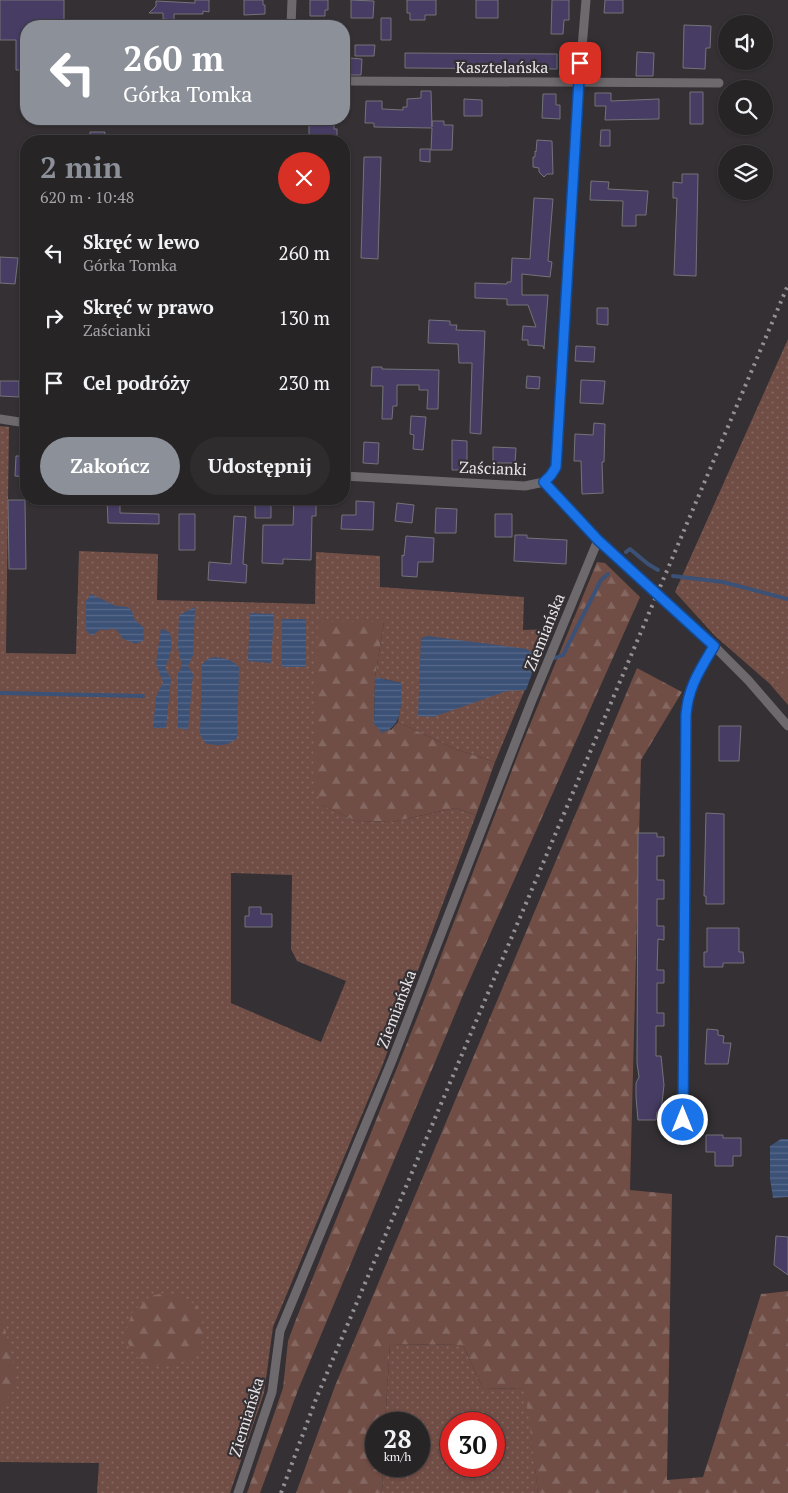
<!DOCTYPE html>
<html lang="pl">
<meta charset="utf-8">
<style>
body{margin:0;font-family:"PT Serif",serif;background:#2f2c2e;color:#f1f3f6;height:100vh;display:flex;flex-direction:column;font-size:19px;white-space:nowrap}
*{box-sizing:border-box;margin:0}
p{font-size:16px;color:#a4a4a7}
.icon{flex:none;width:28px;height:28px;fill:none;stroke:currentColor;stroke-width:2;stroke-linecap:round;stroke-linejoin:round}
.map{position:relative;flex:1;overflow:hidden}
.drawer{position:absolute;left:20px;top:135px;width:330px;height:370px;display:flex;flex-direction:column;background:#272426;border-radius:20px;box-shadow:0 1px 4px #0004,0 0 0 1px #434143}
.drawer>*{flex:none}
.hud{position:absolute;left:20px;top:20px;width:330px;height:105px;border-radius:20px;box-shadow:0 1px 4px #0004,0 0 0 1px #434143;background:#8c9099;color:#fff;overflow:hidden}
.buttons{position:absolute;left:718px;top:15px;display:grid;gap:10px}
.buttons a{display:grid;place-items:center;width:55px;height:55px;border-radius:50%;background:#272426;box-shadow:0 1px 4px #0004,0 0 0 1px #434143;font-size:25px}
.speed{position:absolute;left:365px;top:1412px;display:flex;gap:10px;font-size:25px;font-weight:700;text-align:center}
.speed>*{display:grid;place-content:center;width:65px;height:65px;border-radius:50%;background:#272426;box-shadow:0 1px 4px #0004,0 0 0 1px #434143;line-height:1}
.speed small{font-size:12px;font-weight:400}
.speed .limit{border:8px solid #d22;background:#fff;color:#111}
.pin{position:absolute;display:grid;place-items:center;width:42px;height:42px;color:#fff;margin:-21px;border-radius:10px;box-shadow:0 2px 8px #0006}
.me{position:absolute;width:55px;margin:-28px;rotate:0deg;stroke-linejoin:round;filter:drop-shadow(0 0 4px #0008)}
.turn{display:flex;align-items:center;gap:18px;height:105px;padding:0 20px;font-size:22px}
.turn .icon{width:65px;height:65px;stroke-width:2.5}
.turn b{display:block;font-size:35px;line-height:42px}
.round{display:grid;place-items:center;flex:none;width:52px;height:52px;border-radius:26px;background:#2f2c2e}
.headline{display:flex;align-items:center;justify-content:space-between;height:85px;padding:0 20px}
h1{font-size:30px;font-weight:700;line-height:38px;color:#8c9099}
.button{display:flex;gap:10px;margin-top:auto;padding:10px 20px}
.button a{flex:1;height:58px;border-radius:30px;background:#8c9099;color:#fff;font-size:20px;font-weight:700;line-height:58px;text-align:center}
.button a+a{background:#2f2c2e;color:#f1f3f6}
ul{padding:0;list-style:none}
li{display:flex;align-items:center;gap:15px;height:65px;padding:0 20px}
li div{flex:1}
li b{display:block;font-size:19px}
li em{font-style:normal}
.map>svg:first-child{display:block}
.grass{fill:url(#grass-dots);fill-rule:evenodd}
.forest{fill:url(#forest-firs)}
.garden{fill:#704d45}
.water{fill:url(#water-rules)}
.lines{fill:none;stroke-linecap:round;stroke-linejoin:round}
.stream{stroke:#3c5176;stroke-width:4}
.building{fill:#473d64;stroke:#747379}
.minor{stroke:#6d696d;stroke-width:9}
.rail{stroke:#949194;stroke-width:4;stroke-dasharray:2.5 5;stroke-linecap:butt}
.route-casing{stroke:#114b97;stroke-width:12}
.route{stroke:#1a73e8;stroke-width:9}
.labels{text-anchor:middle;stroke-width:4.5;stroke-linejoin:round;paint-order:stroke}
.street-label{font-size:16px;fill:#e9e6e9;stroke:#343033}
</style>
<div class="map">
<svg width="788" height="1493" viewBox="0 0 788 1493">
<defs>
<pattern id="grass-dots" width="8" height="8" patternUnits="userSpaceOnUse" patternTransform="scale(1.25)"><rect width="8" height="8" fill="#704d45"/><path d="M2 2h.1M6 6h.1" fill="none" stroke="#846760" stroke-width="1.8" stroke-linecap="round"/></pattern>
<pattern id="forest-firs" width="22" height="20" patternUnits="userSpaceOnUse" patternTransform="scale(1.25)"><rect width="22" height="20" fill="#704d45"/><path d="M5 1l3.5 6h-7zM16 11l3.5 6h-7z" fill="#846760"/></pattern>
<pattern id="water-rules" width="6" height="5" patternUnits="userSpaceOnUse" patternTransform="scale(1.25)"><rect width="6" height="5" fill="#3c5176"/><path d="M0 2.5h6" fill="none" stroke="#586a8a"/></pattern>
</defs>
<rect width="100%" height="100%" fill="#343033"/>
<path class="grass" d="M788 339V705L769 683 715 636 675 592Z
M0 426 9 427 6 653 76 654 79 551 158 554 157 600 315 604 316 552 380 556V587L524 597 523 630 550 629 495 762 455 749 398 722 401 703V683L375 677 384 622H318L322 805 356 821 392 822 455 808 476 815 381 1069 273 1327 264 1393 230 1493H97L99 1463 0 1462ZM231 873 292 875 291 949 297 961 346 981 321 1042 231 1003Z
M390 1344 463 1345 483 1389 526 1388 538 1493H382L383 1466H419V1424H385ZM451 1424H494V1466H451Z"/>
<path class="forest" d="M597 562 605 563 640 597 463 995 298 1390 260 1493H247L283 1388 288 1341 295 1322 421 1008 520 749Z
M318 622H384L375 677 374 723 391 730 398 722 455 749 495 762 476 815 455 808 392 822 356 821 322 805 314 784 313 761Z
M637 668 682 692 641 760 630 1190 672 1194 667 1480 703 1477 761 1294 788 1291V1493H538L525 1388 483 1389 463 1345 390 1344 385 1424H376V1466H383L382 1493H296L335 1386Z
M169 1292 198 1306 205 1335 193 1359 166 1366 143 1363 131 1350 125 1335 132 1313 150 1296Z
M0 1319 3 1320 14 1367V1390L0 1409Z"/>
<path class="garden" d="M788 673V699L775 684Z"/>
<path class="water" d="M91 594 116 606 128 607 132 611 135 620 143 627 144 640 136 644 123 639 116 629 99 630 92 636 86 630V601Z
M195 607 193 655 188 666 193 674 188 730 178 728V673L182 666 178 648 179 615Z
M250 613 274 614 271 663 248 661Z
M282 619H306V667H282Z
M161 628 170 633C173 646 171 655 165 667L171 679 166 728H153L156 697 163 682 156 664Z
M428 636 520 648 527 649 538 657 526 690 507 691 433 717 418 716 421 638Z
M214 657C225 658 231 659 239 667L237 738C228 747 216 746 205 743L200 734 202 664 209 658Z
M375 677 401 683C401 703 404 726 382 733L374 724Z
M781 1139H788V1197L773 1198 770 1179V1146Z"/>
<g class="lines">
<path class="stream" d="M626 552 630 549 648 564 658 570
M673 576 723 582 788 599
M555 658 563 655 601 580 608 574
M0 693 143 696"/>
</g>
<path class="building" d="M0 0H64V26H26V70H16V40H0Z
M195 0H209V12L203 11V14H174V20L163 19V13H149L156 6V1L195 3Z
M244 0H263V5H265V14L244 15Z
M310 0H328V10H325V16H310Z
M351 0 374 1 373 18H351Z
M407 0H436V15H425V20H410V13H407Z
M476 0H498V18H476Z
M552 0H569V20H564L563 34H551Z
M605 0H623V13H604Z
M381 18H391V40H381Z
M684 25 711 26 710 48H706L705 69 683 68Z
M355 45H375L374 56H355Z
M637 52 654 53 653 76H636Z
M405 53 557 54V69L405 68Z
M350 58 362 59 361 75H350Z
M421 91H431L432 127V121H444V125H453L452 150H431L432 128 374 127V123H365L366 101H382V109L403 110V107H407V99L421 98Z
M690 92H703V124H690Z
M595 93H611V101L659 99V119L605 120 606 106H595Z
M543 94H556V105H560V119L542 118Z
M464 99 482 100V116H464Z
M309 119H334V129H337V141H313V136H309Z
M601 130H610V146H600Z
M90 132H105L104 141H90Z
M537 140 552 141 553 174H547L544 177 539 172V168L533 167V157H535V151L536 152Z
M420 149H430V162L420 161Z
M364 157H381L378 259 361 258Z
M682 174H698L696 276 674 275 677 198H673V182L682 183Z
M591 181 609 182 608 189 648 191 646 215H636V226H622L623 201 590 200Z
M534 198 553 199 548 261 552 262 550 277 522 274V295H548L544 349 543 346 528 345V340H522L523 326 536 327 528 305H507V299L475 298V283L507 284V282H511L512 258 530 259Z
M0 257 18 258 15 284 0 283Z
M597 308H608V325L597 324Z
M429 320 450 321V325H457L456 330 485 331 481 434 470 433 472 363H459L458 344 428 343Z
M576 346 595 347 594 362 575 361Z
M372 367H382V369L439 370 438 409H427L428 390H419V385H397V406H393L392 419H382L383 386H371Z
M527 376 540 377 539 389 526 388Z
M581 380 605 381 603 404 580 403Z
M0 381H19V397L0 396Z
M411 416 426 417 423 450 413 449 414 435 410 434Z
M594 423 605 424 604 462H602L603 493 582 494 581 461H574L575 434 593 435Z
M452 440 467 441V470H452Z
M364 442 379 443 378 464 363 463Z
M493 447 516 448 515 463H493Z
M16 456H26V477L15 476Z
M107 499H120V513L159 514V524L108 523Z
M294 499H316V516H312L311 560 283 559V564L262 563 263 525H293Z
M8 500H25L26 569H9Z
M255 500H271V518H255Z
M356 501 374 502 373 530 341 529 342 515H356Z
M397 503 414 505 412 523 395 521Z
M436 508 457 509 456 533H435Z
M179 514H195V550H179Z
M495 514H512V537H495Z
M234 516 246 517 243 564 247 565 246 583 208 580 209 562 231 564Z
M515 535H527V538L567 540 566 564 514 561Z
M406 536 434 538 433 562H418L417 577 402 576V555L404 556Z
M719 726H741L739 761H719Z
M706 813 724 814V904H706V896H704Z
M638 833H657V837H664V856H657V880H664V899H657V926H664V940L658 939 657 970H664V983H657V1013H664V1026H656V1056H661L664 1085 661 1112H657L656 1120H638L636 1097V1083L639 1077 637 1063Z
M249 907H261V914H272V927H245V916H249Z
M707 928H739V952H743L744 963H723V967H704V952H707Z
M707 1029 718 1030V1035L724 1036 723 1043H731L728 1064H705Z
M706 1135H723V1138H741V1156H733V1166H715V1152H706Z
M776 1236 788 1237V1275L774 1265Z"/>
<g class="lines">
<path class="minor" d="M291 26 292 0
M344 81 719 83
M0 419 26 423
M344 476 525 486 544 482 556 467 579 83 586 0
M544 482 598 540 714 646 748 680 788 726
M683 1120 686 715C688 687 700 671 714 646
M238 1493 272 1392 280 1331 391 1063 532 700 598 540"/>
<path class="rail" d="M281 1493 316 1399 788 285"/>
</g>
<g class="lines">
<g class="route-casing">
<path id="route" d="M580 63 556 467 551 475 544 482 598 540 714 646C700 670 688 687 686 715L683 1120"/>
</g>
<use href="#route" class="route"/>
</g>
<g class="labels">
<g class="street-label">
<text x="502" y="73">Kasztelańska</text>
<text transform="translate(493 468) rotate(2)" y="6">Zaścianki</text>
<text transform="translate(544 632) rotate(-68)" y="6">Ziemiańska</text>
<text transform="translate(396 1009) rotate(-69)" y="6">Ziemiańska</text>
<text transform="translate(246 1417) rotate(-73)" y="6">Ziemiańska</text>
</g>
</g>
</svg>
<div class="buttons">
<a><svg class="icon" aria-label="sound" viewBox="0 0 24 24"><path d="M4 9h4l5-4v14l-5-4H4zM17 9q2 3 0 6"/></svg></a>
<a><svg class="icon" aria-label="search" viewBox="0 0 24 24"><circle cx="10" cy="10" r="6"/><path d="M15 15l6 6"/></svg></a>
<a><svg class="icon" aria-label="layers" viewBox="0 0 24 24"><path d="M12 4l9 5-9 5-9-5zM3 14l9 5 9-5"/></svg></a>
</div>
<div class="speed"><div>28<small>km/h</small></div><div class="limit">30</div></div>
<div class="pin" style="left:580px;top:63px;background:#d93025"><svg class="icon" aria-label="arrive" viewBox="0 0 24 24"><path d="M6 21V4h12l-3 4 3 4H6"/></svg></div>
<svg class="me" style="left:683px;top:1120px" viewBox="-20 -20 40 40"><circle r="17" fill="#1a73e8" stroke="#fff" stroke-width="3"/><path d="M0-11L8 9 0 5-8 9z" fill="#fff"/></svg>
<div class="hud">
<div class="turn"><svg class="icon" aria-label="left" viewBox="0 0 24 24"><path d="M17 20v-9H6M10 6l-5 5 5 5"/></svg><div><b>260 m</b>Górka Tomka</div></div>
</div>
<section class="drawer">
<div class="headline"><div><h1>2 min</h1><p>620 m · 10:48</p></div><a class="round" style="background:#d93025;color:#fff"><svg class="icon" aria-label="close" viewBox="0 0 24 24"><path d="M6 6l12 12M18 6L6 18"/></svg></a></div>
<ul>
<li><svg class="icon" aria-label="left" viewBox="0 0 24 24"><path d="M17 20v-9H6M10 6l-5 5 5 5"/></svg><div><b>Skręć w lewo</b><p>Górka Tomka</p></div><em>260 m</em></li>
<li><svg class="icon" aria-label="right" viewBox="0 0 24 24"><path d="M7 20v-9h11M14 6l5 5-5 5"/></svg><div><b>Skręć w prawo</b><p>Zaścianki</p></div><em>130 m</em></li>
<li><svg class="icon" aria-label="arrive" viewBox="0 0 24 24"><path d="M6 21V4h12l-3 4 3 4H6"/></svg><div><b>Cel podróży</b></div><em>230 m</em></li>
</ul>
<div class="button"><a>Zakończ</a><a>Udostępnij</a></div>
</section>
</div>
